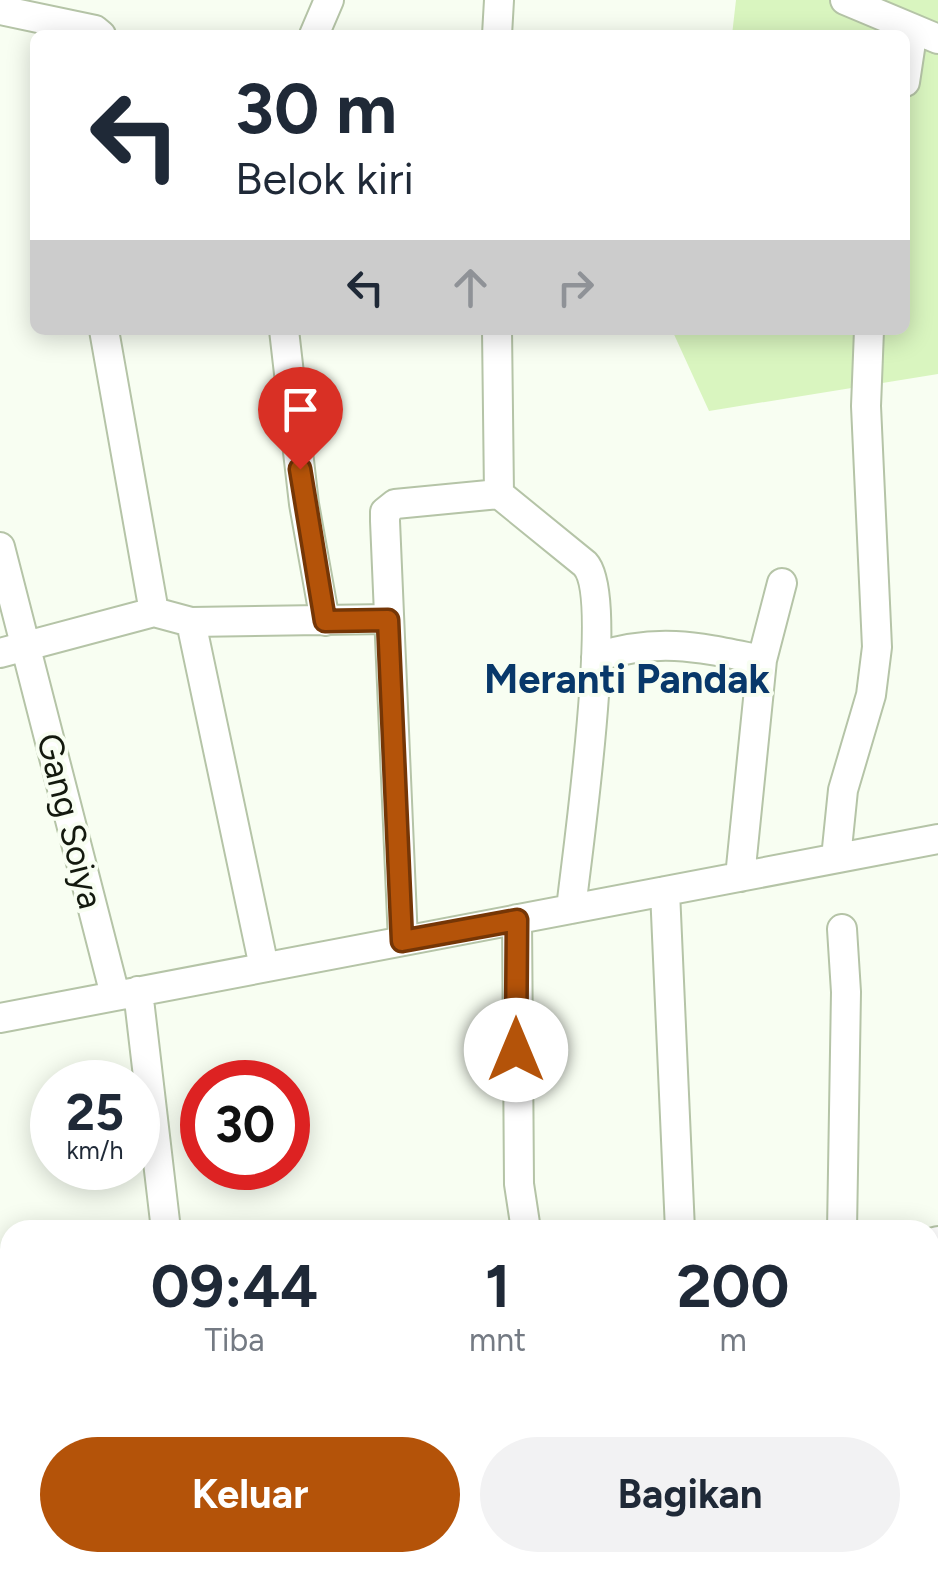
<!DOCTYPE html>
<html lang="id">
<style>
body{margin:0;font-family:Figtree,sans-serif;background:#f2f2f3;color:#1f2937;height:100vh;display:flex;flex-direction:column;font-size:38px;white-space:nowrap}
*{box-sizing:border-box;margin:0}
p{font-size:32px;color:#747a83}
.icon{flex:none;width:55px;height:55px;fill:none;stroke:currentColor;stroke-width:2;stroke-linecap:round;stroke-linejoin:round}
.map{position:relative;flex:1;overflow:hidden}
.details{position:absolute;left:0px;top:1220px;width:940px;height:352px;display:flex;flex-direction:column;background:#fff;border-radius:30px 30px 0 0;box-shadow:0 5px 25px #0003}
.details>*{flex:none}
.hud{position:absolute;left:30px;top:30px;width:880px;height:305px;border-radius:15px;box-shadow:0 5px 25px #0003;background:#fff;color:#1f2937;overflow:hidden}
.speed{position:absolute;left:30px;top:1060px;display:flex;gap:20px;font-size:50px;font-weight:700;text-align:center}
.speed>*{display:grid;place-content:center;width:130px;height:130px;border-radius:50%;background:#fff;box-shadow:0 5px 25px #0003;line-height:1}
.speed small{font-size:25px;font-weight:400}
.speed .limit{border:15px solid #d22;background:#fff;color:#111}
.pin{position:absolute;display:grid;place-items:center;width:85px;height:85px;color:#fff;margin:-102px -42px;border-radius:50% 50% 50% 0;rotate:-45deg;box-shadow:0 0 10px #0007}
.pin .icon{rotate:45deg}
.me{position:absolute;width:110px;margin:-55px;rotate:0deg;stroke-linejoin:round;filter:drop-shadow(0 0 8px #0008)}
.turn{display:flex;align-items:center;gap:35px;height:210px;padding:0 40px;font-size:45px}
.turn .icon{width:130px;height:130px;stroke-width:2.5}
.turn b{display:block;font-size:70px;line-height:85px}
.lanes{display:flex;align-items:center;height:95px;padding:0 40px;background:#0003;justify-content:center;gap:50px;direction:ltr}
.lanes .off{opacity:.35}
.eta{display:flex;justify-content:space-evenly;align-items:center;height:170px;text-align:center}
.eta b{font-size:60px;font-weight:700;line-height:70px}
.cta{display:flex;gap:20px;margin-top:auto;padding:20px 40px}
.cta a{flex:1;height:115px;border-radius:60px;background:#b45309;color:#fff;font-size:40px;font-weight:700;line-height:115px;text-align:center}
.cta a+a{background:#f2f2f3;color:#1f2937}
.map>svg:first-child{display:block}
.green{fill:#d9f5bf}
.lines{fill:none;stroke-linecap:round;stroke-linejoin:round}
.stream{stroke:#859cb2;stroke-width:9}
.building{fill:#c3e79f;stroke:#9baa8e;stroke-width:2.5}
.street-casing{stroke:#b5c4a7;stroke-width:32}
.primary-casing{stroke:#b5c4a7;stroke-width:48}
.path{stroke:#969c90;stroke-width:5;stroke-dasharray:5 5;stroke-linecap:butt}
.street{stroke:#fff;stroke-width:28}
.primary{stroke:#fff;stroke-width:42}
.route-casing{stroke:#753606;stroke-width:25}
.route{stroke:#b45309;stroke-width:18}
.labels{text-anchor:middle;stroke-width:8;stroke-linejoin:round;paint-order:stroke}
.street-label{font-size:35px;fill:#13190e;stroke:#f8fef2}
.quarter-label{font-size:40px;font-weight:bold;fill:#08386a;stroke:#f8fef2}
</style>
<div class="map">
<svg width="938" height="1572" viewBox="0 0 938 1572">
<rect width="100%" height="100%" fill="#f8fef2"/>
<path class="green" d="M736 0H938V374L709 411 672 330H905V35H732Z"/>
<g class="lines">
<path class="stream" d="M930 1361 938 1360"/>
</g>
<path class="building" d="M938 1405V1436L930 1433Z
M339 1562H415L414 1572H337Z"/>
<g class="lines">
<g class="street-casing">
<path id="street" d="M845 0 938 39
M0 10 95 30 101 35
M314 35 329 0
M497 35 499 0
M905 82 913 29
M104 330 154 612 191 622
M284 330 304 504 325 621
M497 330 499 494
M0 547 115 995
M0 653 154 612
M596 657C659 637 699 647 762 660L740 877
M762 660 782 583
M836 858 843 790 871 695 877 647 866 406 869 330
M665 891 680 1230
M517 919 519 1184 526 1230
M403 941 385 521V512L395 504 499 494 585 564C615 596 577 853 571 909
M264 967 191 622 388 619
M138 991 166 1230
M0 1018 938 839
M842 1230 846 992 842 929
M930 1243 938 1241
M930 1341 938 1339
M930 1515 932 1503
M657 1562 689 1572
M75 1572 77 1562
M922 1572 924 1562"/>
</g>
<g class="primary-casing">
<path id="primary" d="M930 1275 938 1273
M930 1314 938 1312
M0 1459 10 1457
M0 1532 10 1534
M111 1562 134 1572"/>
</g>
<path class="path" d="M470 1572 472 1562"/>
<use href="#street" class="street"/>
<use href="#primary" class="primary"/>
</g>
<g class="lines">
<g class="route-casing">
<path id="route" d="M300 469 325 621 388 620 402 941 517 920 516 1050"/>
</g>
<use href="#route" class="route"/>
</g>
<g class="labels">
<g class="street-label">
<text transform="translate(70 821) rotate(76)" y="12">Gang Soiya</text>
</g>
<g class="quarter-label">
<text x="627" y="693">Meranti Pandak</text>
</g>
</g>
</svg>
<div class="speed"><div>25<small>km/h</small></div><div class="limit">30</div></div>
<div class="pin" style="left:300px;top:469px;background:#d93025"><svg class="icon" aria-label="arrive" viewBox="0 0 24 24"><path d="M6 21V4h12l-3 4 3 4H6"/></svg></div>
<svg class="me" style="left:516px;top:1050px" viewBox="-20 -20 40 40"><circle r="19" fill="#fff"/><path d="M0-13L10 11 0 6-10 11z" fill="#b45309"/></svg>
<div class="hud">
<div class="turn"><svg class="icon" aria-label="left" viewBox="0 0 24 24"><path d="M17 20v-9H6M10 6l-5 5 5 5"/></svg><div><b>30 m</b>Belok kiri</div></div>
<div class="lanes"><svg class="icon" aria-label="left" viewBox="0 0 24 24"><path d="M17 20v-9H6M10 6l-5 5 5 5"/></svg><svg class="icon off" aria-label="ahead" viewBox="0 0 24 24"><path d="M12 20V5M6 11l6-6 6 6"/></svg><svg class="icon off" aria-label="right" viewBox="0 0 24 24"><path d="M7 20v-9h11M14 6l5 5-5 5"/></svg></div>
</div>
<section class="details">
<div class="eta">
<div><b>09:44</b><p>Tiba</p></div>
<div><b>1</b><p>mnt</p></div>
<div><b>200</b><p>m</p></div>
</div>
<div class="cta"><a>Keluar</a><a>Bagikan</a></div>
</section>
</div>
